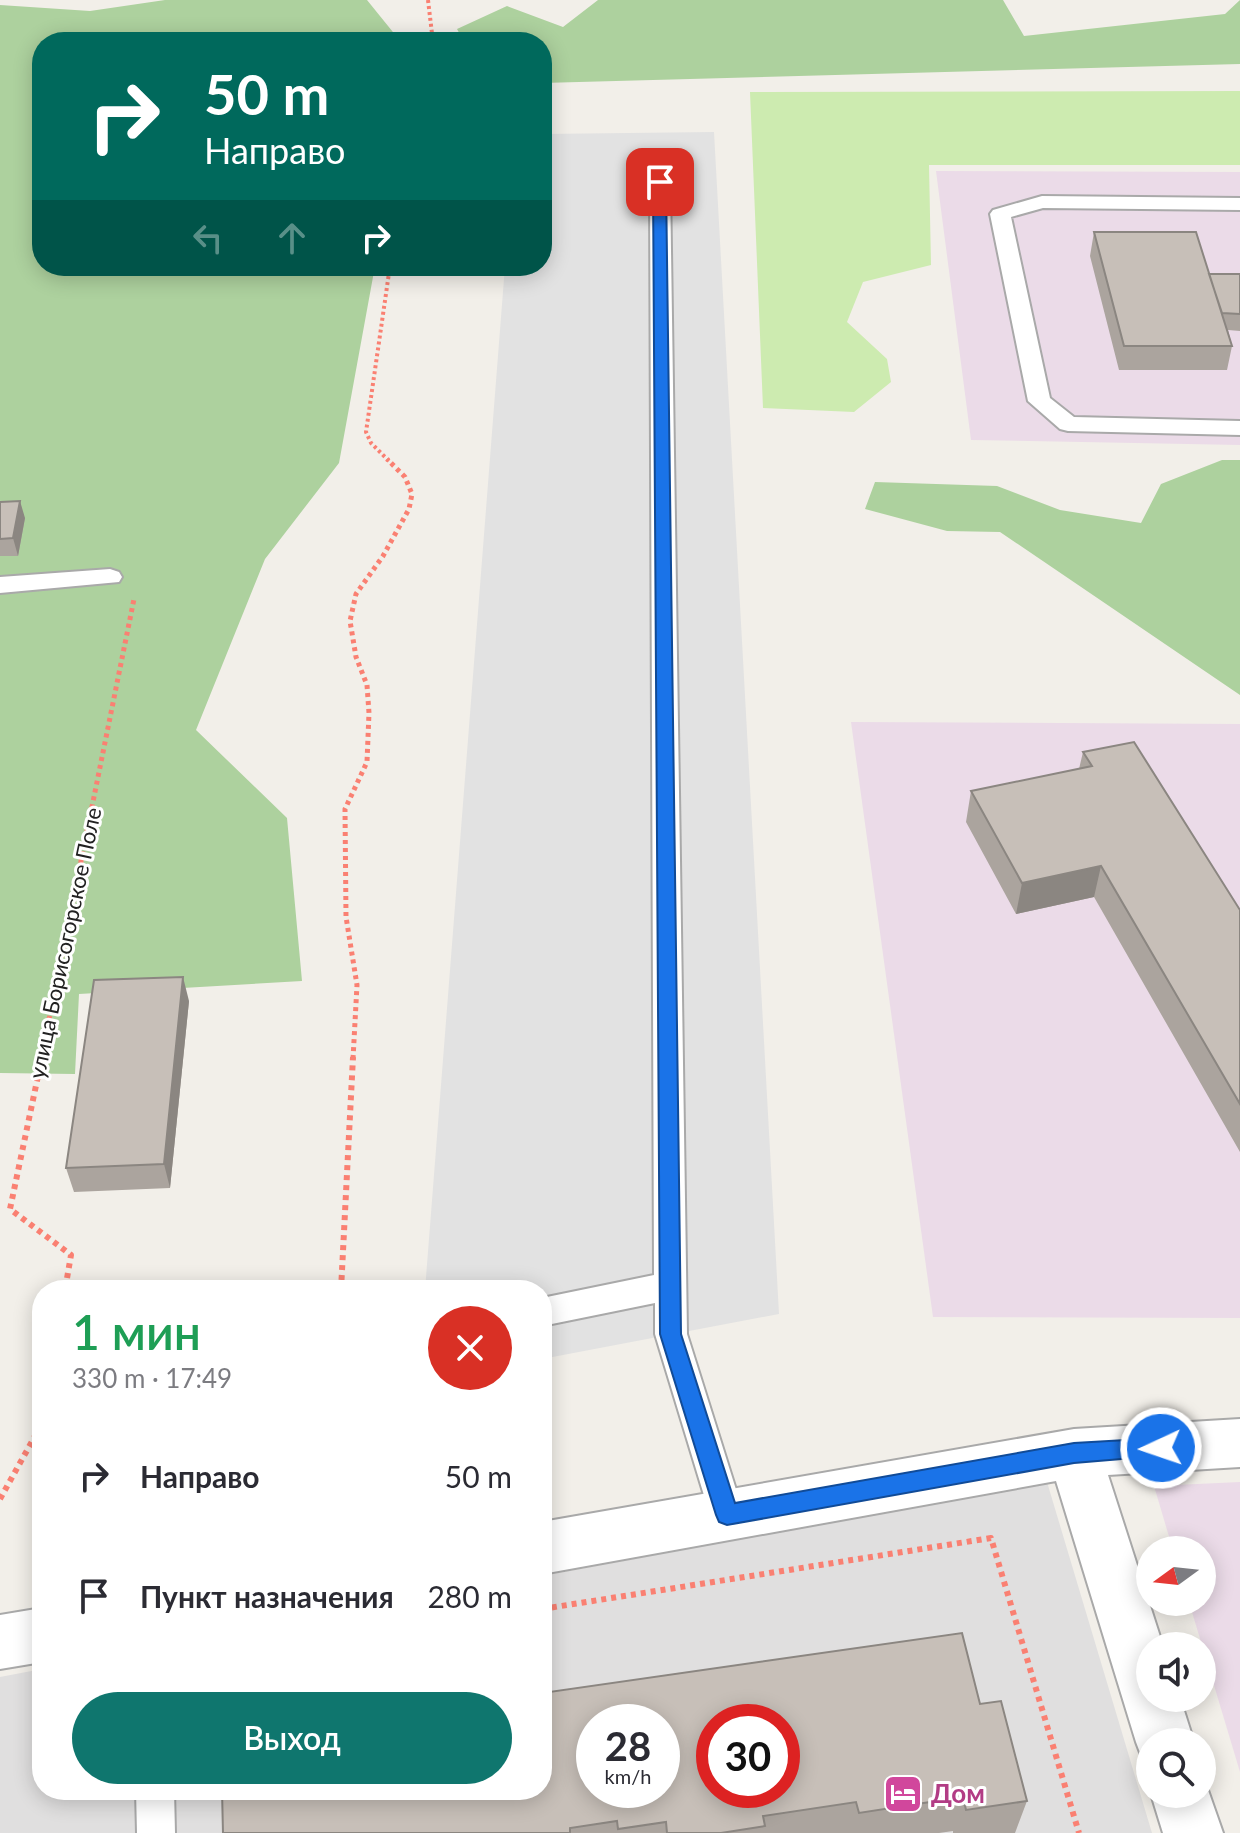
<!DOCTYPE html>
<html lang="ru">
<meta charset="utf-8">
<style>
body{margin:0;font-family:Lato,sans-serif;background:#f7f7f7;color:#2b2b33;height:100vh;display:flex;flex-direction:column;font-size:30px;white-space:nowrap}
*{box-sizing:border-box;margin:0}
p{font-size:26px;color:#7c7c81}
.icon{flex:none;width:44px;height:44px;fill:none;stroke:currentColor;stroke-width:2;stroke-linecap:round;stroke-linejoin:round}
.map{position:relative;flex:1;overflow:hidden}
.side{position:absolute;left:32px;top:1280px;width:520px;height:520px;display:flex;flex-direction:column;background:#fff;border-radius:32px;box-shadow:0 4px 20px #0003}
.side>*{flex:none}
.banner{position:absolute;left:32px;top:32px;width:520px;height:244px;border-radius:32px;box-shadow:0 4px 20px #0003;background:#00695c;color:#fff;overflow:hidden}
.needle{width:52px;rotate:255deg}
.controls{position:absolute;left:1136px;top:1536px;display:grid;gap:16px}
.controls a{display:grid;place-items:center;width:80px;height:80px;border-radius:50%;background:#fff;box-shadow:0 4px 20px #0003;font-size:40px}
.speed{position:absolute;left:576px;top:1704px;display:flex;gap:16px;font-size:40px;font-weight:700;text-align:center}
.speed>*{display:grid;place-content:center;width:104px;height:104px;border-radius:50%;background:#fff;box-shadow:0 4px 20px #0003;line-height:1}
.speed small{font-size:20px;font-weight:400}
.speed .limit{border:12px solid #d22;background:#fff;color:#111}
.pin{position:absolute;display:grid;place-items:center;width:68px;height:68px;color:#fff;margin:-34px;border-radius:16px;box-shadow:0 4px 12px #0006}
.me{position:absolute;width:88px;margin:-44px;rotate:267deg;stroke-linejoin:round;filter:drop-shadow(0 0 6px #0008)}
.turn{display:flex;align-items:center;gap:28px;height:168px;padding:0 40px;font-size:36px}
.turn .icon{width:104px;height:104px;stroke-width:2.5}
.turn b{display:block;font-size:56px;line-height:68px}
.lanes{display:flex;align-items:center;height:76px;padding:0 40px;background:#0003;justify-content:center;gap:40px;direction:ltr}
.lanes .off{opacity:.35}
.round{display:grid;place-items:center;flex:none;width:84px;height:84px;border-radius:42px;background:#f7f7f7}
.headline{display:flex;align-items:center;justify-content:space-between;height:136px;padding:0 40px}
h1{font-size:48px;font-weight:600;line-height:60px;color:#1e9e55}
.button{display:flex;gap:16px;margin-top:auto;padding:16px 40px}
.button a{flex:1;height:92px;border-radius:48px;background:#0f766e;color:#fff;font-size:32px;font-weight:600;line-height:92px;text-align:center}
ul{padding:0;list-style:none}
li{display:flex;align-items:center;gap:24px;height:120px;padding:0 40px}
li div{flex:1}
li b{display:block;font-size:30px}
li em{font-style:normal}
.map>svg:first-child{display:block}
.residential{fill:#e0dfdf;fill-rule:evenodd}
.industrial{fill:#ebdbe8}
.grass{fill:#cdebb0}
.forest{fill:#add19e}
.parking{fill:#e2e2e2}
.lines{fill:none;stroke-linecap:round;stroke-linejoin:round}
.lane-casing{stroke:#a9a9a9;stroke-width:4}
.street-casing{stroke:#a9a9a9;stroke-width:4}
.path-far2{stroke:#fa8072;stroke-width:4;stroke-dasharray:3 3;stroke-linecap:butt}
.path-far1{stroke:#fa8072;stroke-width:5;stroke-dasharray:4 4;stroke-linecap:butt}
.path{stroke:#fa8072;stroke-width:6;stroke-dasharray:5 5;stroke-linecap:butt}
.lane{fill:#fff;fill-rule:evenodd}
.street{fill:#fff;fill-rule:evenodd}
.wall{fill:#aba49e}
.shaded-wall{fill:#8b8681}
.building{fill:#c7bfb8;stroke:#8b8681;stroke-width:2;fill-rule:evenodd}
.route{fill:#1a73e8;stroke:#114b97;stroke-width:2}
.labels{text-anchor:middle;stroke-width:6;stroke-linejoin:round;paint-order:stroke}
.street-label{font-size:22px;fill:#222;stroke:#fff}
.near-hotel-label{font-size:26px;font-weight:bold;fill:#b23c85;stroke:#fff;text-anchor:start}
</style>
<div class="map">
<svg width="1240" height="1833" viewBox="0 0 1240 1833">
<rect width="100%" height="100%" fill="#f2efe9"/>
<path class="residential" d="M1047 1482 1152 1833H0V1677L42 1669V1790H542V1576ZM594 1722H662V1790H594ZM714 1722H782V1790H714Z"/>
<path class="industrial" d="M936 171 1240 172V445L971 440Z
M851 722 1240 724V1318L933 1317Z
M1240 1482V1772L1189 1602H1202V1550H1173L1154 1486Z"/>
<path class="grass" d="M1240 91V165H929L931 265 863 282 847 322 887 359 891 382 854 412 763 408 750 92Z"/>
<path class="forest" d="M165 0H367L401 42H42V266H375L339 463 265 559 196 730 287 818 302 981 79 994 75 1074 0 1073V5L90 11Z
M598 0H1003L1024 36 1225 14 1240 0V64L542 83V42H464L457 29 507 6 563 27Z
M1222 460H1240V695L1000 532 947 531 865 509 875 482 997 486 1060 510 1141 523 1161 484Z"/>
<path class="parking" d="M714 132 779 1314 542 1359V1290H425L505 266H542V134Z"/>
<g class="lines">
<g class="lane-casing">
<path id="lane" d="M660 176 670 182 687 1334 744 1515 739 1526 727 1531 715 1526 710 1515 655 1334V1303L542 1326V1298L654 1275 650 182Z
M1042 196 1240 198V210L1043 208 1011 217 1050 398 1074 417 1240 421V435L1068 431 1060 429 1028 401 990 214 993 210Z
M110 569 119 572 122 577 119 582 0 593V577Z
M136 1790H174L175 1833H137Z"/>
</g>
<g class="street-casing">
<path id="street" d="M1240 1419V1467L1108 1475 1163 1646H1150V1698H1180L1194 1742H1150V1765L1144 1763 1136 1742 1056 1481 542 1574V1522L1074 1429Z
M42 1608V1662L0 1669V1615Z
M1202 1773 1223 1833H1163L1151 1794H1202Z"/>
</g>
<path class="path-far2" d="M428 0 433 42
M389 461 371 443 366 432 390 266"/>
<path class="path-far1" d="M41 1059 134 599
M353 1059 357 985 346 917 345 809 367 762 369 713 367 685 356 657 350 621 356 594 383 556 409 509 412 494 405 477 387 459"/>
<path class="path" d="M42 1057 10 1209 71 1255 65 1290
M341 1290 353 1057
M0 1499 40 1427 42 1415
M542 1609 991 1538 1079 1833"/>
<use href="#lane" class="lane"/>
<use href="#street" class="street"/>
</g>
<path class="wall" d="M1094 232 1209 274H1240V331L1228 330 1232 346 1227 370H1119L1090 256Z
M0 502 25 518 18 556H0Z
M1083 752 1240 910V1152L1094 897 1016 914 966 822 971 791 1079 769Z
M189 1001 170 1188 74 1192 66 1168Z
M980 1704 1027 1801 1015 1833H953V1831L939 1833H223Z"/>
<path class="shaded-wall" d="M20 501 25 518 18 556 13 538Z
M1101 866 1094 897 1016 914 1022 883Z
M183 977 189 1001 170 1188 164 1164Z"/>
<path class="building" d="M1094 232H1196L1232 346H1124Z
M1209 274H1240V314L1222 313Z
M20 501 13 538 0 539V502Z
M1134 742 1240 910V1104L1101 866 1022 883 971 791 1092 766 1083 752Z
M183 977 164 1164 66 1168 94 980Z
M962 1633 980 1704 1001 1701 1027 1801 966 1810 963 1797 859 1813 856 1802 763 1816 765 1826 721 1833H667L666 1822 618 1829 617 1821 570 1828V1833H223L222 1790H542V1693ZM594 1722H662V1790H594ZM714 1722H782V1790H714Z"/>
<path class="route" d="M660 178 666 182 681 1334 735 1503 1074 1443 1161 1438 1169 1441 1172 1448 1169 1455 1074 1463 727 1525 719 1522 716 1515 660 1334 653 182Z"/>
<defs>
<g id="hotel-square" transform="scale(2)"><rect x="-9" y="-9" width="18" height="18" rx="4" fill="#d1479c" stroke="#fff"/><path d="M-6-4.5h1.5V1H6V5H4.5V3h-9V5H-6ZM-4 0a1.8 1.8 0 1 1 3.6 0ZM.5 0V-2.5h3Q6-2.5 6 0Z" fill="#fff"/></g>
</defs>
<g fill-rule="evenodd">
<use href="#hotel-square" x="903" y="1794"/>
</g>
<g class="labels">
<g class="street-label">
<text transform="translate(65 943) rotate(-78)" y="8">улица Борисогорское Поле</text>
</g>
<g class="near-hotel-label">
<text x="931" y="1803">Дом</text>
</g>
</g>
</svg>
<div class="controls">
<a><svg class="needle" viewBox="-14 -14 28 28"><path d="M0-13l5 13h-10z" fill="#e53935"/><path d="M0 13l5-13h-10z" fill="#7c7c81"/></svg></a>
<a><svg class="icon" aria-label="sound" viewBox="0 0 24 24"><path d="M4 9h4l5-4v14l-5-4H4zM17 9q2 3 0 6"/></svg></a>
<a><svg class="icon" aria-label="search" viewBox="0 0 24 24"><circle cx="10" cy="10" r="6"/><path d="M15 15l6 6"/></svg></a>
</div>
<div class="speed"><div>28<small>km/h</small></div><div class="limit">30</div></div>
<div class="pin" style="left:660px;top:182px;background:#d93025"><svg class="icon" aria-label="arrive" viewBox="0 0 24 24"><path d="M6 21V4h12l-3 4 3 4H6"/></svg></div>
<svg class="me" style="left:1161px;top:1448px" viewBox="-20 -20 40 40"><circle r="17" fill="#1a73e8" stroke="#fff" stroke-width="3"/><path d="M0-11L8 9 0 5-8 9z" fill="#fff"/></svg>
<div class="banner">
<div class="turn"><svg class="icon" aria-label="right" viewBox="0 0 24 24"><path d="M7 20v-9h11M14 6l5 5-5 5"/></svg><div><b>50 m</b>Направо</div></div>
<div class="lanes"><svg class="icon off" aria-label="left" viewBox="0 0 24 24"><path d="M17 20v-9H6M10 6l-5 5 5 5"/></svg><svg class="icon off" aria-label="ahead" viewBox="0 0 24 24"><path d="M12 20V5M6 11l6-6 6 6"/></svg><svg class="icon" aria-label="right" viewBox="0 0 24 24"><path d="M7 20v-9h11M14 6l5 5-5 5"/></svg></div>
</div>
<section class="side">
<div class="headline"><div><h1>1 мин</h1><p>330 m · 17:49</p></div><a class="round" style="background:#d93025;color:#fff"><svg class="icon" aria-label="close" viewBox="0 0 24 24"><path d="M6 6l12 12M18 6L6 18"/></svg></a></div>
<ul>
<li><svg class="icon" aria-label="right" viewBox="0 0 24 24"><path d="M7 20v-9h11M14 6l5 5-5 5"/></svg><div><b>Направо</b></div><em>50 m</em></li>
<li><svg class="icon" aria-label="arrive" viewBox="0 0 24 24"><path d="M6 21V4h12l-3 4 3 4H6"/></svg><div><b>Пункт назначения</b></div><em>280 m</em></li>
</ul>
<div class="button"><a>Выход</a></div>
</section>
</div>
